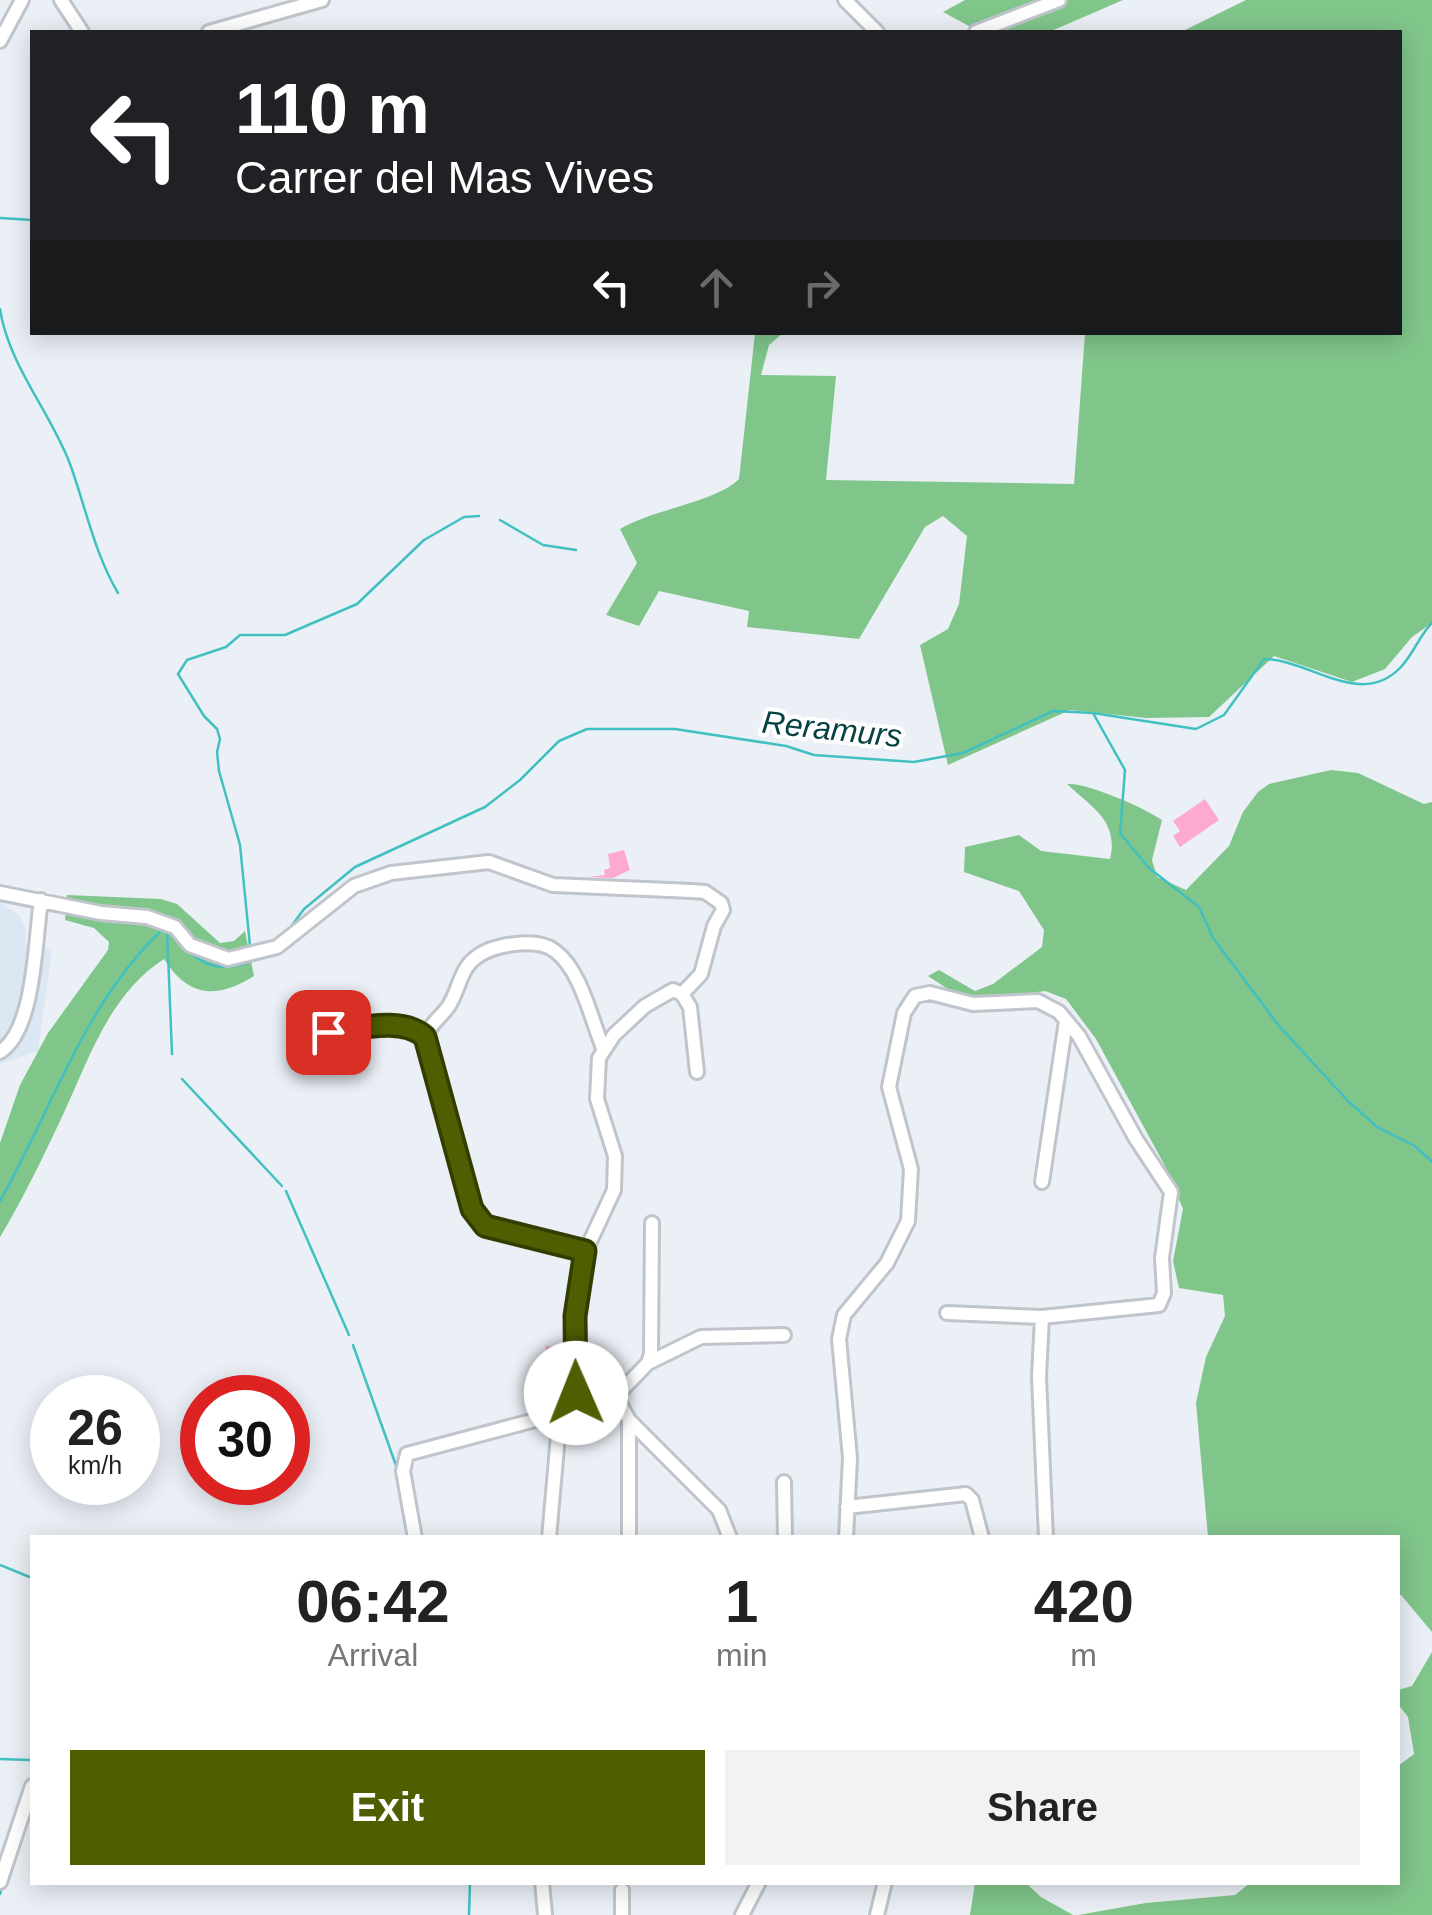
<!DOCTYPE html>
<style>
body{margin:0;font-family:Helvetica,sans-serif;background:#f2f2f2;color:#222;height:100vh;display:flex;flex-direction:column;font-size:38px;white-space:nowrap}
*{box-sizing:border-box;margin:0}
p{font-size:32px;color:#767676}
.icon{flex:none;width:55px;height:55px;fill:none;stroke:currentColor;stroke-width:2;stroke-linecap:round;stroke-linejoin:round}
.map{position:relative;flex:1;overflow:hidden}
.panel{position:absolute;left:30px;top:1535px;width:1370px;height:350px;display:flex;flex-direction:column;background:#fff;border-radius:0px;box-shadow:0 5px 25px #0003}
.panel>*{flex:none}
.hud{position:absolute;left:30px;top:30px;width:1372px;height:305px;border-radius:0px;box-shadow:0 5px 25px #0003;background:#202124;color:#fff;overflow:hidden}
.speed{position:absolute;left:30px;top:1375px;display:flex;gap:20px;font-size:50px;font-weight:700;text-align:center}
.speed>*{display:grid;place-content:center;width:130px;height:130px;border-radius:50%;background:#fff;box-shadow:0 5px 25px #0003;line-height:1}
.speed small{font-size:25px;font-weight:400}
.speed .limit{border:15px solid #d22;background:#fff;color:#111}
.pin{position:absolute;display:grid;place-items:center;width:85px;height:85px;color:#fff;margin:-42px;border-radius:20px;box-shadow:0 5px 15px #0006}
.me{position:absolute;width:110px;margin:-55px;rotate:359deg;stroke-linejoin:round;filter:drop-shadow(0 0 8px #0008)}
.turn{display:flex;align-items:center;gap:35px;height:210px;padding:0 40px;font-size:45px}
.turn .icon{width:130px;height:130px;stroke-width:2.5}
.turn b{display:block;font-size:70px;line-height:85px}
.lanes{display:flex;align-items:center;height:95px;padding:0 40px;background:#0003;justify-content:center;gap:50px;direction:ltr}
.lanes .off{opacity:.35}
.eta{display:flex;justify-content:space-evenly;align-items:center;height:170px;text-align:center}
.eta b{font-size:60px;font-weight:800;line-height:70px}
.action{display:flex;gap:20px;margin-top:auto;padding:20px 40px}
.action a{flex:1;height:115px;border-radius:0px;background:#4f5e00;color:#fff;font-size:40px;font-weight:800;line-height:115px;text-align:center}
.action a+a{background:#f2f2f2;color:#222}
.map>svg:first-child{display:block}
.built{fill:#dbe7f3}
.forest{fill:#80c68b}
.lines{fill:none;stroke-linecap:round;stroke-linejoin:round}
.stream{stroke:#41c0c1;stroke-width:2.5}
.building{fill:#fea9d0}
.minor-casing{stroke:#bfc5cb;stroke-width:18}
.minor{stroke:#fff;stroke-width:12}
.route-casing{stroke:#333d00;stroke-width:25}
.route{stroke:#4f5e00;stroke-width:18}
.labels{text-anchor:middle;stroke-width:8;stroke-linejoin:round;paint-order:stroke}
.water-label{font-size:32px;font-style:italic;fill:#064242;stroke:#fff}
</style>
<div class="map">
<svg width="1432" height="1915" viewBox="0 0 1432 1915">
<rect width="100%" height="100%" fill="#eaf0f6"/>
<path class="built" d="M0 902 20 916 26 931 25 944 52 950 38 1051 0 1064Z"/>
<path class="forest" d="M965 0H1123L1049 32H980L943 12Z
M1246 0H1432V623L1412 637 1385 669 1352 682 1274 656 1209 717 1146 718 1070 710 948 765 920 645 948 629 959 604 967 536 943 516 925 527 859 639 747 627 749 611 659 591 639 626 606 615 637 563 620 529C656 508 714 503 739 479L755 333H783L769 345 761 375 836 376 826 480 1074 484 1085 333 1400 332V32H1181Z
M1331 770 1358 773 1424 804 1432 802V1632L1401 1595 1398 1596V1538L1208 1537 1196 1403 1206 1357 1225 1316 1223 1295 1179 1288 1173 1261 1183 1209 1165 1166 1096 1039 1066 999 1045 991 981 999 954 993 928 976 939 970 975 991 993 984 1042 947 1044 930 1019 891 964 872 965 847 1019 835 1041 851 1110 859C1119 822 1093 808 1067 784 1086 782 1145 808 1162 820L1152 860 1157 877 1186 890 1229 846 1243 812 1258 792 1269 784Z
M67 895 161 899 177 904 220 943 234 941 245 931 254 976C217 999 189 998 164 959 108 995 88 1062 61 1119 42 1159 23 1199 0 1237V1143L20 1085 48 1033 108 950 109 942 94 928 65 920Z
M1432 1652V1915H1078L1146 1903 1235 1895 1250 1883 1398 1882V1766L1414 1754 1408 1717 1398 1704V1690L1412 1686Z
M975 1883H1026L1041 1897 1073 1915H970Z"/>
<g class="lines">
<path class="stream" d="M0 218 32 220
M0 309C8 364 51 413 70 464 86 508 94 552 118 593
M500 520 543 545 576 550
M1093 713 1125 770 1120 833 1149 868 1199 907 1213 938 1279 1026 1348 1101 1377 1127 1415 1146 1432 1162
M167 928 172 1054
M290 928 304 909 355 867 485 807 520 780 559 741 587 729H675L786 746 814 755 914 762 963 753 1053 711 1093 713 1196 729 1224 715 1264 659C1309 659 1360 709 1400 668 1413 655 1419 636 1432 623
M250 946 240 845 219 771 217 752 220 739 217 729 204 716 178 674 187 660 226 647 240 635H285L357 604 424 540 464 517 479 516
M189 951C214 976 238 967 268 955
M182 1079 282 1186
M286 1191 349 1335
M0 1201C52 1110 83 1005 161 931
M353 1345 398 1471
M0 1565 32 1578
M0 1759 30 1760
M0 1894 3 1884
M469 1915 470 1882"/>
</g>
<path class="building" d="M1205 799 1219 820 1180 847 1173 836 1180 831 1173 821Z
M624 850 630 870 613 878 589 877 605 875 604 870 610 868 608 854Z
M546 1346 564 1348 562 1376 543 1374Z"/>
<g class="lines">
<g class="minor-casing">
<path id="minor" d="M61 0 82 32
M845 0 877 32
M209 32 322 0
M976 32 1059 0
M0 41 22 0
M0 893 101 913 147 917 175 927 190 945 228 959 277 947 354 886 391 873 489 862 553 885 692 891 705 892 721 903 723 910 714 926 701 974 682 994 673 990 645 1006 614 1035 599 1058 597 1099 615 1156 614 1190 581 1261 575 1316 577 1393 558 1436 549 1538
M682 994 690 1007 697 1072
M328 1032C358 1029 402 1016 425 1037
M0 1052C35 1030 35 940 41 900
M1042 1182 1066 1021
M585 1251 485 1226 472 1209 425 1037C431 1023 440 1018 448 1007 458 993 460 970 474 959 491 944 537 937 555 951 581 970 591 1019 603 1048
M947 1313 1042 1317
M648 1363 701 1337 784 1335
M616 1396 648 1363 651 1354 652 1223
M629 1420 719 1510 730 1538
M784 1482 785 1538
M847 1507 966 1494 972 1500 982 1538
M415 1538 403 1471 407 1454 554 1415 583 1400 616 1396 629 1420V1538
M846 1538 850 1458 839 1339 844 1315 887 1263 908 1221 911 1169 889 1087 904 1013 915 996 930 993 973 1004 1038 1001 1059 1012 1079 1036 1136 1139 1171 1192 1162 1258 1164 1293 1159 1305 1042 1317 1039 1377 1046 1538
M0 1882 32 1786
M542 1882 545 1915
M622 1890V1915
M742 1915 759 1882
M877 1915 885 1882"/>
</g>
<use href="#minor" class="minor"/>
</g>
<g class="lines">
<g class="route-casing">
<path id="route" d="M328 1032C358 1029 402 1016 425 1037L472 1209 485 1226 585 1251 575 1316 576 1393"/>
</g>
<use href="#route" class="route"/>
</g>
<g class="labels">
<g class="water-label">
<text transform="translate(832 729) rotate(6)" y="11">Reramurs</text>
</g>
</g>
</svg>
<div class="speed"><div>26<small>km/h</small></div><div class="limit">30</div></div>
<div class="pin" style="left:328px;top:1032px;background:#d93025"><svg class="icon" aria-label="arrive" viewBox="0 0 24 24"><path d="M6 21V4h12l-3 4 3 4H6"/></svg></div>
<svg class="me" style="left:576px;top:1393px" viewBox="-20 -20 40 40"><circle r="19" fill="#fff"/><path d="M0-13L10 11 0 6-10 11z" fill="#4f5e00"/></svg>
<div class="hud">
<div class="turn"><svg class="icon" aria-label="left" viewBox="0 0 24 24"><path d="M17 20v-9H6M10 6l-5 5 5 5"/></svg><div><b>110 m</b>Carrer del Mas Vives</div></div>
<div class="lanes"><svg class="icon" aria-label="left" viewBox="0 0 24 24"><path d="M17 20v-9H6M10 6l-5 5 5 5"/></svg><svg class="icon off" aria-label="ahead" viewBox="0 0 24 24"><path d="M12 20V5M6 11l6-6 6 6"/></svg><svg class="icon off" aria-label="right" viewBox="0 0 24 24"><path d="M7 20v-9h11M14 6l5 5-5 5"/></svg></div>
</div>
<section class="panel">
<div class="eta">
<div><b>06:42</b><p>Arrival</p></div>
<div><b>1</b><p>min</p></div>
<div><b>420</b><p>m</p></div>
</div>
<div class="action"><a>Exit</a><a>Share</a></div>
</section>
</div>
